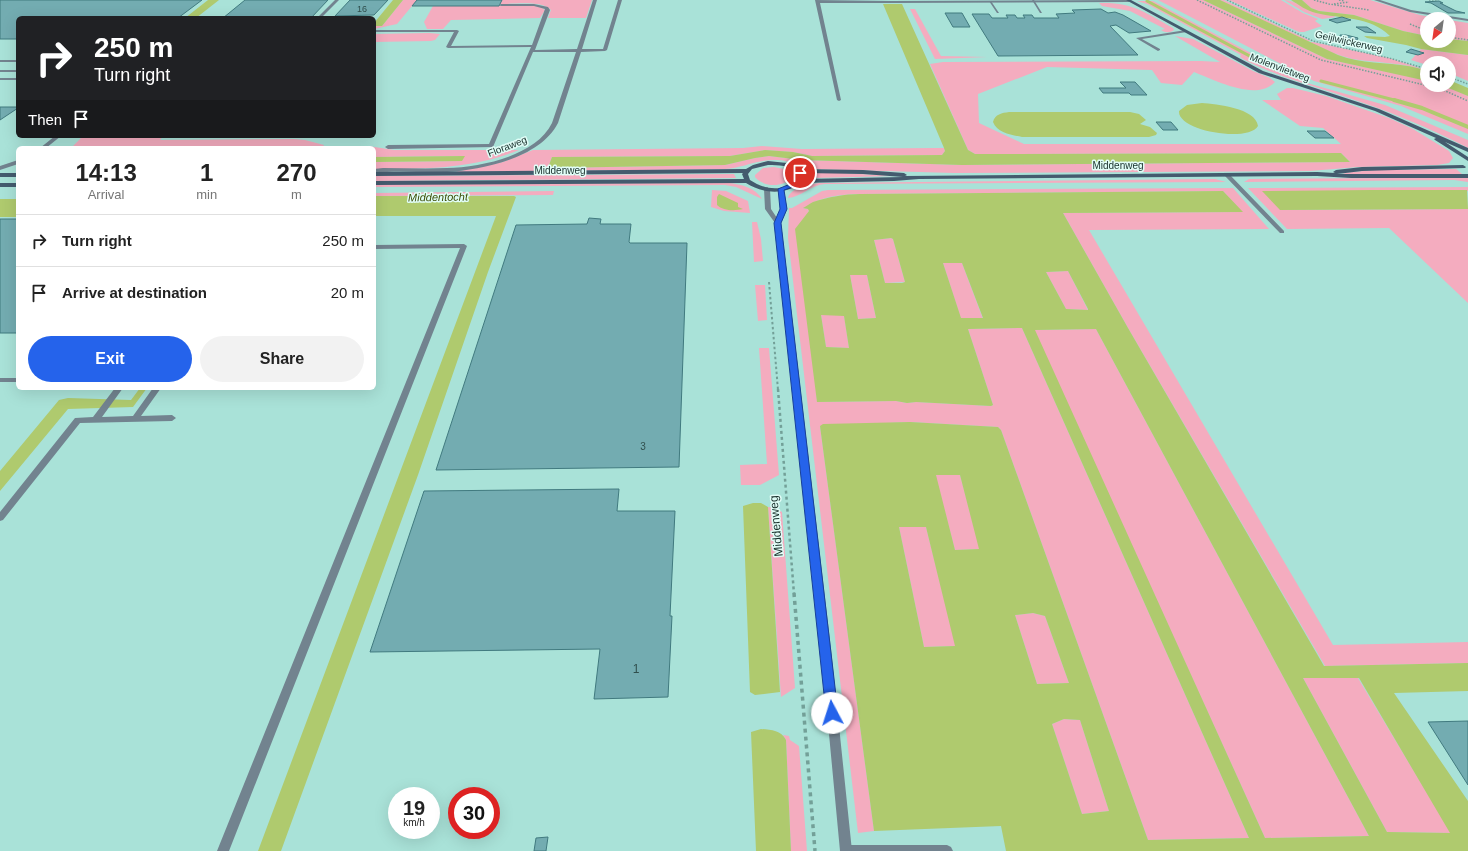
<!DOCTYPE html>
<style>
body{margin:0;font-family:Arial,sans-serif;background:#f2f2f2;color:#222;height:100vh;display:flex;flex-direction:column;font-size:15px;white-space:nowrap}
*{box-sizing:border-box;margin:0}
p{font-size:13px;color:#767676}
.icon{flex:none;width:22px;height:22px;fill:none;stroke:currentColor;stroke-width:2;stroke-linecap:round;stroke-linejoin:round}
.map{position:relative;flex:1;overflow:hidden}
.drawer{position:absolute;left:16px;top:146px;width:360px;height:244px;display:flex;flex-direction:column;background:#fff;border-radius:6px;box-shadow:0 4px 16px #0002}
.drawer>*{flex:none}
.top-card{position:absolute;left:16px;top:16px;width:360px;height:122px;border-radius:6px;box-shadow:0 4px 16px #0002;background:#202124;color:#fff;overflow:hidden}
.needle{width:26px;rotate:209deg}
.tools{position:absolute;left:1420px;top:12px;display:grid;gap:8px}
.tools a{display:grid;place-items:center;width:36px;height:36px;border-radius:50%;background:#fff;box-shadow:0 4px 16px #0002;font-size:20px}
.speed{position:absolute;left:388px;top:787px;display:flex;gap:8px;font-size:20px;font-weight:700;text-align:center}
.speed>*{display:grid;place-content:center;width:52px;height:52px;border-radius:50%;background:#fff;box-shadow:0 4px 16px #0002;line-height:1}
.speed small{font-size:10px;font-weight:400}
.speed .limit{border:6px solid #d22;background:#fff;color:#111}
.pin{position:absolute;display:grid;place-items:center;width:34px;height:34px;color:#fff;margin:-17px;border:2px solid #fff;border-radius:50%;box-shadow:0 1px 4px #0007}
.me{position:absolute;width:44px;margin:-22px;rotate:355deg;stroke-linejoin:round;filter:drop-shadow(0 0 3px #0008)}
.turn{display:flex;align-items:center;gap:14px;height:84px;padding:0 12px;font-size:18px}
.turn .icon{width:52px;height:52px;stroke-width:2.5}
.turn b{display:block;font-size:28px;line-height:34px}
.then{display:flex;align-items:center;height:38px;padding:0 12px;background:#0003;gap:8px;font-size:15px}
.eta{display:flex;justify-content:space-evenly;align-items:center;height:68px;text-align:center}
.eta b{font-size:24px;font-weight:700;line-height:28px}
.cta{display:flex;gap:8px;margin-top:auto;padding:8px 12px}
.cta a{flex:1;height:46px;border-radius:24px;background:#2563eb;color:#fff;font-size:16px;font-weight:700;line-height:46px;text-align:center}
.cta a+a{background:#f2f2f2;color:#222}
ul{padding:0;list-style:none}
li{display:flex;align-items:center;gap:12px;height:52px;padding:0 12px;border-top:1px solid #e0e0e0}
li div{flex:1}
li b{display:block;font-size:15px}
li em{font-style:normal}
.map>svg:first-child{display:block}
.green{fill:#f4acbf}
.water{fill:#afca6e;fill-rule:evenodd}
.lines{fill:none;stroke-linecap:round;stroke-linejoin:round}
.stream-far1{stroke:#afca6e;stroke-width:3}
.stream{stroke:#afca6e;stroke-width:4}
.building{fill:#73acb1;stroke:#417a7f}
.path-far3{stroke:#73a098;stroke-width:1.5;stroke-dasharray:1.5 1.5;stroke-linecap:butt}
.path-far2{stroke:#73a098;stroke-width:2;stroke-dasharray:2.5 2.5;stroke-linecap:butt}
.path-far1{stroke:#73a098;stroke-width:2.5;stroke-dasharray:3 3;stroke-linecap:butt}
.path{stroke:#73a098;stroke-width:3.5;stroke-dasharray:4 4;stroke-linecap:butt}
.lane{fill:#72838f;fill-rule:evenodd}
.street{fill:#72838f;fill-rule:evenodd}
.secondary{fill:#445b6e;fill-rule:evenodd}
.route{fill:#2563eb;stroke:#184099}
.labels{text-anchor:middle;stroke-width:3;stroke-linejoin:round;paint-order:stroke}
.far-number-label{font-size:9px;fill:#304f4d}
.far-street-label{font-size:10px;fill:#19302c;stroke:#e1fdf7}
.number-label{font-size:10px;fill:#304f4d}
.far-water-label{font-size:11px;font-style:italic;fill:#3b4b04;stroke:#e1fdf7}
.street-label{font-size:12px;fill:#19302c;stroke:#e1fdf7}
.near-number-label{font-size:12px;fill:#304f4d}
</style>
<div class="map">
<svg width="1468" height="851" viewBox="0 0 1468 851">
<rect width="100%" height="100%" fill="#a9e2d8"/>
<path class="green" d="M403 0H417L397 24 374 29V26H382Z
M502 0H592L586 18H548L551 10C543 0 513 4 500 4Z
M1158 0H1203L1327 59 1420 79 1427 81V85C1444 85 1453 89 1468 96V134L1401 106 1314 81Z
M1220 0H1224L1311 41H1305Z
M1229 0H1281L1303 13 1318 19 1315 21 1322 26 1304 32H1299Z
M1284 0C1296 0 1303 9 1314 12 1321 15 1329 14 1336 17L1322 19 1304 12Z
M1302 0H1370L1420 15 1441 19H1427V36L1403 31 1354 15 1319 11 1311 8Z
M1137 1H1153L1307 83 1385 105 1468 140V148C1428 127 1386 110 1343 96 1307 84 1278 77 1243 59L1240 57 1241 55 1147 4Z
M1099 3C1133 2 1144 12 1173 28L1174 30C1170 33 1165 33 1161 30L1165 29 1130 11 1102 6Z
M433 6H535L542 8 545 10 540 18 451 20 443 29H427L424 22Z
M910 9H915L941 56 987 57 935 59Z
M1449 20 1468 23V41L1449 39Z
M429 33 440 34 435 40 431 41 374 42V34Z
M1175 36 1193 39 1253 71 1270 78 1275 82C1256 102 1215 80 1194 72L1182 85 1161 83 1152 70 1047 67 978 94 979 123 1024 144H1341L1323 128 1300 126 1262 100H1281L1277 94 1287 88H1293L1326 96 1389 118 1413 129 1449 151 1453 158 1449 163 1437 165 1358 167 1310 171 954 173 813 169C800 168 790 160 777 160 758 159 743 168 725 169L455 172 503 162 533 150 743 148 762 146 802 149 935 148H944L945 151 942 155H940L812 156 793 152 765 150 730 156 552 157 548 168 725 165 755 158 769 156 802 160 962 165 1350 162 1341 153 975 154 968 150 930 64 943 62 1201 61 1220 62Z
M1309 42H1313L1389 58 1423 69 1427 71C1405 63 1382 63 1359 60 1342 58 1324 49 1309 42Z
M1421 49 1468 55V81L1449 73V63H1427V65L1411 60Z
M83 136H163L160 140 294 139 305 140 324 145 322 148H71Z
M368 146 394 150H519C472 169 424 169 374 169V162L462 161 464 156 374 157V148H361Z
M774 167 784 169 792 176 791 178C783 188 763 187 755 177V175L763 168Z
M1456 169 1462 174H1346L1342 173 1374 170Z
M812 173H842L895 176 813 178 811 177Z
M734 174 736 178H734L374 181V176Z
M1392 178H1468V182L1454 180 1244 182 1249 179Z
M1215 179 1226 182 825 184C811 185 801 197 788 198 790 188 810 184 819 183Z
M729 183C740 184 756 188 762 199L736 187 725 185 374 187V184Z
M1468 187V191H1338L1280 210 1468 209V303L1389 228 1287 229 1248 188Z
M1233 188 1269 229 1089 230 1333 645 1468 642V663L1325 666 1128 328 1063 213 1242 212 1223 191 860 194C845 194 828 196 814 202 809 204 808 207 803 208L809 209 808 213 817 402 896 401 907 403 916 402 991 406 993 405 968 329 1022 328 1249 838 1148 840 1001 430 998 427 910 422 820 426 874 831 858 833 788 238 789 208H792L822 191 828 190Z
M712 190 726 191 748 201 750 213 724 211 711 207Z
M554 191 553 195 374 196V193Z
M752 222H757L761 239 763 261 754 262Z
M891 238 893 239 905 282 885 283 874 240Z
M943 263H962L983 319H961Z
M1068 271 1088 310 1066 309 1046 272Z
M850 275H867L876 318 858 319Z
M755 285H765L767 320 758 321Z
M821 315H844L849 348 826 347Z
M1096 329 1369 836 1265 838 1034 330Z
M759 348H769L779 475 760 485H741L740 465 767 464Z
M935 475H960L980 549 955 550Z
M768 507 775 508 782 512 795 688 781 697Z
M899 527H926L956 646 924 647Z
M1033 613 1045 616 1069 683 1037 684 1015 615Z
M1303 678H1358L1451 833 1387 832Z
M1064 719 1080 720 1109 811 1082 814 1052 724Z
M783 735 789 736 790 740 799 746 807 851H791L786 740Z"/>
<path class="water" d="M208 0H219L196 18H185Z
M393 0H403L382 26H374V23Z
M1203 0H1220L1338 55C1344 57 1350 59 1356 60 1380 65 1404 62 1427 71V81L1327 59Z
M1291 0H1302L1311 8 1319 11 1354 15 1403 31 1427 36V41H1449V39L1468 41V55L1421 49 1406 45 1367 38 1364 36 1385 37 1390 36C1370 16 1341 19 1316 13 1307 11 1299 5 1291 0Z
M883 4H902L968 150 975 154 1341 153 1350 162 962 165 802 160 769 156 755 158 725 165 548 168 552 157 730 156 765 150 793 152 812 156 942 155 945 151 944 148Z
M1449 80 1468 88V96L1441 85H1449Z
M1202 103C1216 104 1256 108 1258 126 1248 143 1177 131 1179 111L1187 105Z
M1009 112H1130L1139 114 1146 120 1140 124 1150 127 1157 133 1156 135 1149 137H1022C1012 135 997 133 993 122 995 114 1002 113 1009 112Z
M465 156 462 161 374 162V157Z
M1371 190H1467L1468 209 1280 210 1262 191Z
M1223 191 1243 212 1063 213 1128 328 1324 666 1468 663V691L1394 693 1468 801V851H1006L1001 826 874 831 820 426 823 424 910 422 998 427 1001 430 1148 840 1249 838 1022 328 968 329 993 405 991 406 916 402 907 403 896 401 817 402 795 229 809 211 808 209 803 208C807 206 809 204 813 202 828 197 845 194 860 194ZM891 238 893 239 905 282 902 283H885L874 240ZM943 263H962L983 318H961ZM1068 271 1088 309V310L1066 309 1046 272ZM850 275H867L876 318 858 319ZM821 315 844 316 849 348 826 347ZM1096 329 1369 836 1265 838 1035 330ZM936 475H960L979 549 955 550ZM899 527H926L955 646 924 647ZM1033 613 1045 616 1069 683 1037 684 1015 615ZM1303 678H1359L1450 833 1387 832ZM1064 719 1080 720 1109 811 1082 814 1052 724Z
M719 194 738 203V207L743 209C735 211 723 211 717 205V197Z
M374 196H514L516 197 488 272 418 475 281 851H258L496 216H374Z
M0 199H18V217H0Z
M140 388H147L133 407 68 409 0 491V471L59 400 68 398 131 400Z
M753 503H761L768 507 780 692 755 695 750 692 743 506Z
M761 729C771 730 781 730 786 740L791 851H756L751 732Z"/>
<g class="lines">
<path class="stream-far1" d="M1147 1 1274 69
M1321 81 1398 101"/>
<path class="stream" d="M1394 100 1422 108 1468 127"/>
</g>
<path class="building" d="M0 0H202L178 18H18V39H0Z
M245 0H328L311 18H223Z
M350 0H388L374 15 335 16Z
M417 0H502L499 6H412Z
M1439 1 1443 3H1440L1456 11 1465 13H1448L1431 3 1425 2Z
M1101 9 1108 13 1115 12 1123 15 1151 31 1129 33 1116 25 1110 26 1138 55 998 56 972 14H989L992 18H1008L1006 15H1015L1017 18H1025L1023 15H1032L1034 18H1059L1056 14 1075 13 1072 10Z
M945 13H962L970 27H953Z
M1342 17 1351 20 1337 23 1329 20Z
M1356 27H1367L1376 33 1365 32Z
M1340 35H1346L1358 38 1357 40 1352 41 1344 39 1340 37Z
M1411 49 1424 53 1418 55 1406 52Z
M1120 82H1135L1147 95H1131L1129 93H1103L1099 88H1126Z
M0 107H18V108L0 120Z
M1156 122H1171L1178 130H1163Z
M1307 131H1325L1334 138H1315Z
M589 218 601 219 600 224H631L629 242 630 243H687L679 467 436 470 516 225 587 224Z
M0 219H18V333H0Z
M619 489 617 511H675L670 616H672L668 697 594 699 600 649 370 652 424 491Z
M1468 721V785L1428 722Z
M548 837 546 851H534L536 838Z"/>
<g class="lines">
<path class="path-far3" d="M1197 0 1321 60 1441 89 1468 101
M1227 0 1313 41 1389 58 1427 69
M1314 0 1329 4 1369 10
M1339 0 1344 1
M1429 0H1437
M1334 4 1349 2
M1410 24 1427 31
M1449 37 1468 40
M1449 77 1468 84"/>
<path class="path-far2" d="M769 282 778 390"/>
<path class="path-far1" d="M778 389 794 594"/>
<path class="path" d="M794 593 815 851"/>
<path class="lane" d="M335 0H339L321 18H317Z
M593 0H597L582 49H603L618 0H622L607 50 605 51 581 52 558 123C540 158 483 170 447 172 423 173 398 170 374 173V169L383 168C404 168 426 169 447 168 481 167 536 156 552 123L576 52H533L493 147 388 149 385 147 388 145 489 144 531 47 448 48 446 47 454 32H442L441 30H457L459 31 451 46 532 45 545 9 534 6H501L499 5 501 4H534L548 7 550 10 535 50 577 49Z
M815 0 891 1 893 2 891 3H820L841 100 839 101 837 100Z
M1032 0H1034L1042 13H1040Z
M989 1H991L999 13H997Z
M1186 30 1187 32 1142 39 1160 49V50L1158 51 1136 38Z
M0 60H18V62H0Z
M0 70H18V72H0Z
M0 78H18V80H0Z
M1225 174H1229L1284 231V233H1280L1225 176Z
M464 244 467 246 229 851H217L460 248 374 249V245Z
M115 388H123L102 417 133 416 153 388H161L141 416 172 415 176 418 172 421 80 423 3 520 0 521V512L75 418 93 417Z
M846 845H947L951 847 953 851H840L842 847Z"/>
<path class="street" d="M1130 0 1129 2 891 3 889 2 891 1Z
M1374 0H1380L1411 10 1468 19V21L1410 12Z
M374 30H442L444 31 442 32H374Z
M55 136H61L46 148H40Z
M18 160V164L0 170V166Z
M767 187 770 189 771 209 777 218 781 209 779 188 784 189 787 209 781 223 831 649 852 851H840L821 649 775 223 765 209 764 189Z
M0 378H18V382H0Z"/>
<path class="secondary" d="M1126 0H1131L1263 71 1379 109 1468 148V152L1445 142 1468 157V161L1435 140 1434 139 1436 138 1375 111 1259 73Z
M768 161 787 163 800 169 863 170 904 173 907 175 905 176 1317 172 1335 173 1333 172 1336 170 1362 167 1463 165 1466 167 1465 168 1362 171 1337 174H1468V178H1351L1317 176 919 179 894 181 801 183C785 195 763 194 746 183L374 185V181L744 179 742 174 743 173 374 176V172L746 169 753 165ZM768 165C779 165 789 165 797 173V180C783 192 765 190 750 180L748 174 752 169ZM803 173 863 174 903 177 803 179Z
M0 173H18V177H0Z
M0 183H18V187H0Z"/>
</g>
<path class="route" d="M798 172H803L805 178 799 185 784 190 787 209 781 223 838 713 837 717 832 719 828 717 826 713 774 223 780 209 778 189 795 182 798 178Z"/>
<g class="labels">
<g class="far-number-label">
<text x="362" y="12">16</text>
</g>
<g class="far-street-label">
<text transform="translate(1349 41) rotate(13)" y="4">Geijlwijckerweg</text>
<text transform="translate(1280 67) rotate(21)" y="4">Molenvlietweg</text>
<text transform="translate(507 146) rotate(-21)" y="4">Floraweg</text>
<text x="1118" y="169">Middenweg</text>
<text x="560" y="174">Middenweg</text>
</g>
<g class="number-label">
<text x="643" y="450">3</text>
</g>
<g class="far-water-label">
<text transform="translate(438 197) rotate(-1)" y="4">Middentocht</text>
</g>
<g class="street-label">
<text transform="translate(776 526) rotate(-95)" y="4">Middenweg</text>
</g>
<g class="near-number-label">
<text x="636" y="673">1</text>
</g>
</g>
</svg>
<div class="tools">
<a><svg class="needle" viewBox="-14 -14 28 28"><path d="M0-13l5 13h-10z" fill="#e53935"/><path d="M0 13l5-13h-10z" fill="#767676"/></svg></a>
<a><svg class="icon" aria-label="sound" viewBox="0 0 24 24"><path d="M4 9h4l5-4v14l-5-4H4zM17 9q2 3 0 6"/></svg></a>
</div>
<div class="speed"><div>19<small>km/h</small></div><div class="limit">30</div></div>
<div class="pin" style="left:800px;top:173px;background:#d93025"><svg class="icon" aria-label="arrive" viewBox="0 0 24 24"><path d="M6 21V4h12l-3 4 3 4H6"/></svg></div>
<svg class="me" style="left:832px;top:713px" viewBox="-20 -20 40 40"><circle r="19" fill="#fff"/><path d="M0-13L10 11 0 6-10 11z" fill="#2563eb"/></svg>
<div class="top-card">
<div class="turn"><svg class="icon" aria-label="right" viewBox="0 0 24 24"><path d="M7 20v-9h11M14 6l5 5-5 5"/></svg><div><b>250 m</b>Turn right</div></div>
<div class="then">Then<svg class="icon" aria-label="arrive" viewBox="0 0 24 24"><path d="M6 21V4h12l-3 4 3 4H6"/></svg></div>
</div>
<section class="drawer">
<div class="eta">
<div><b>14:13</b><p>Arrival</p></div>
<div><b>1</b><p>min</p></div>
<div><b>270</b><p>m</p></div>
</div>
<ul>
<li><svg class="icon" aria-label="right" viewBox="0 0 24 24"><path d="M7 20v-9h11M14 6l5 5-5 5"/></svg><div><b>Turn right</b></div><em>250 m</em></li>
<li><svg class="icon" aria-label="arrive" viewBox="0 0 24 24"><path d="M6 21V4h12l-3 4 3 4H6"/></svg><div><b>Arrive at destination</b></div><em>20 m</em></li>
</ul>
<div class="cta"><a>Exit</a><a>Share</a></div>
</section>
</div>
